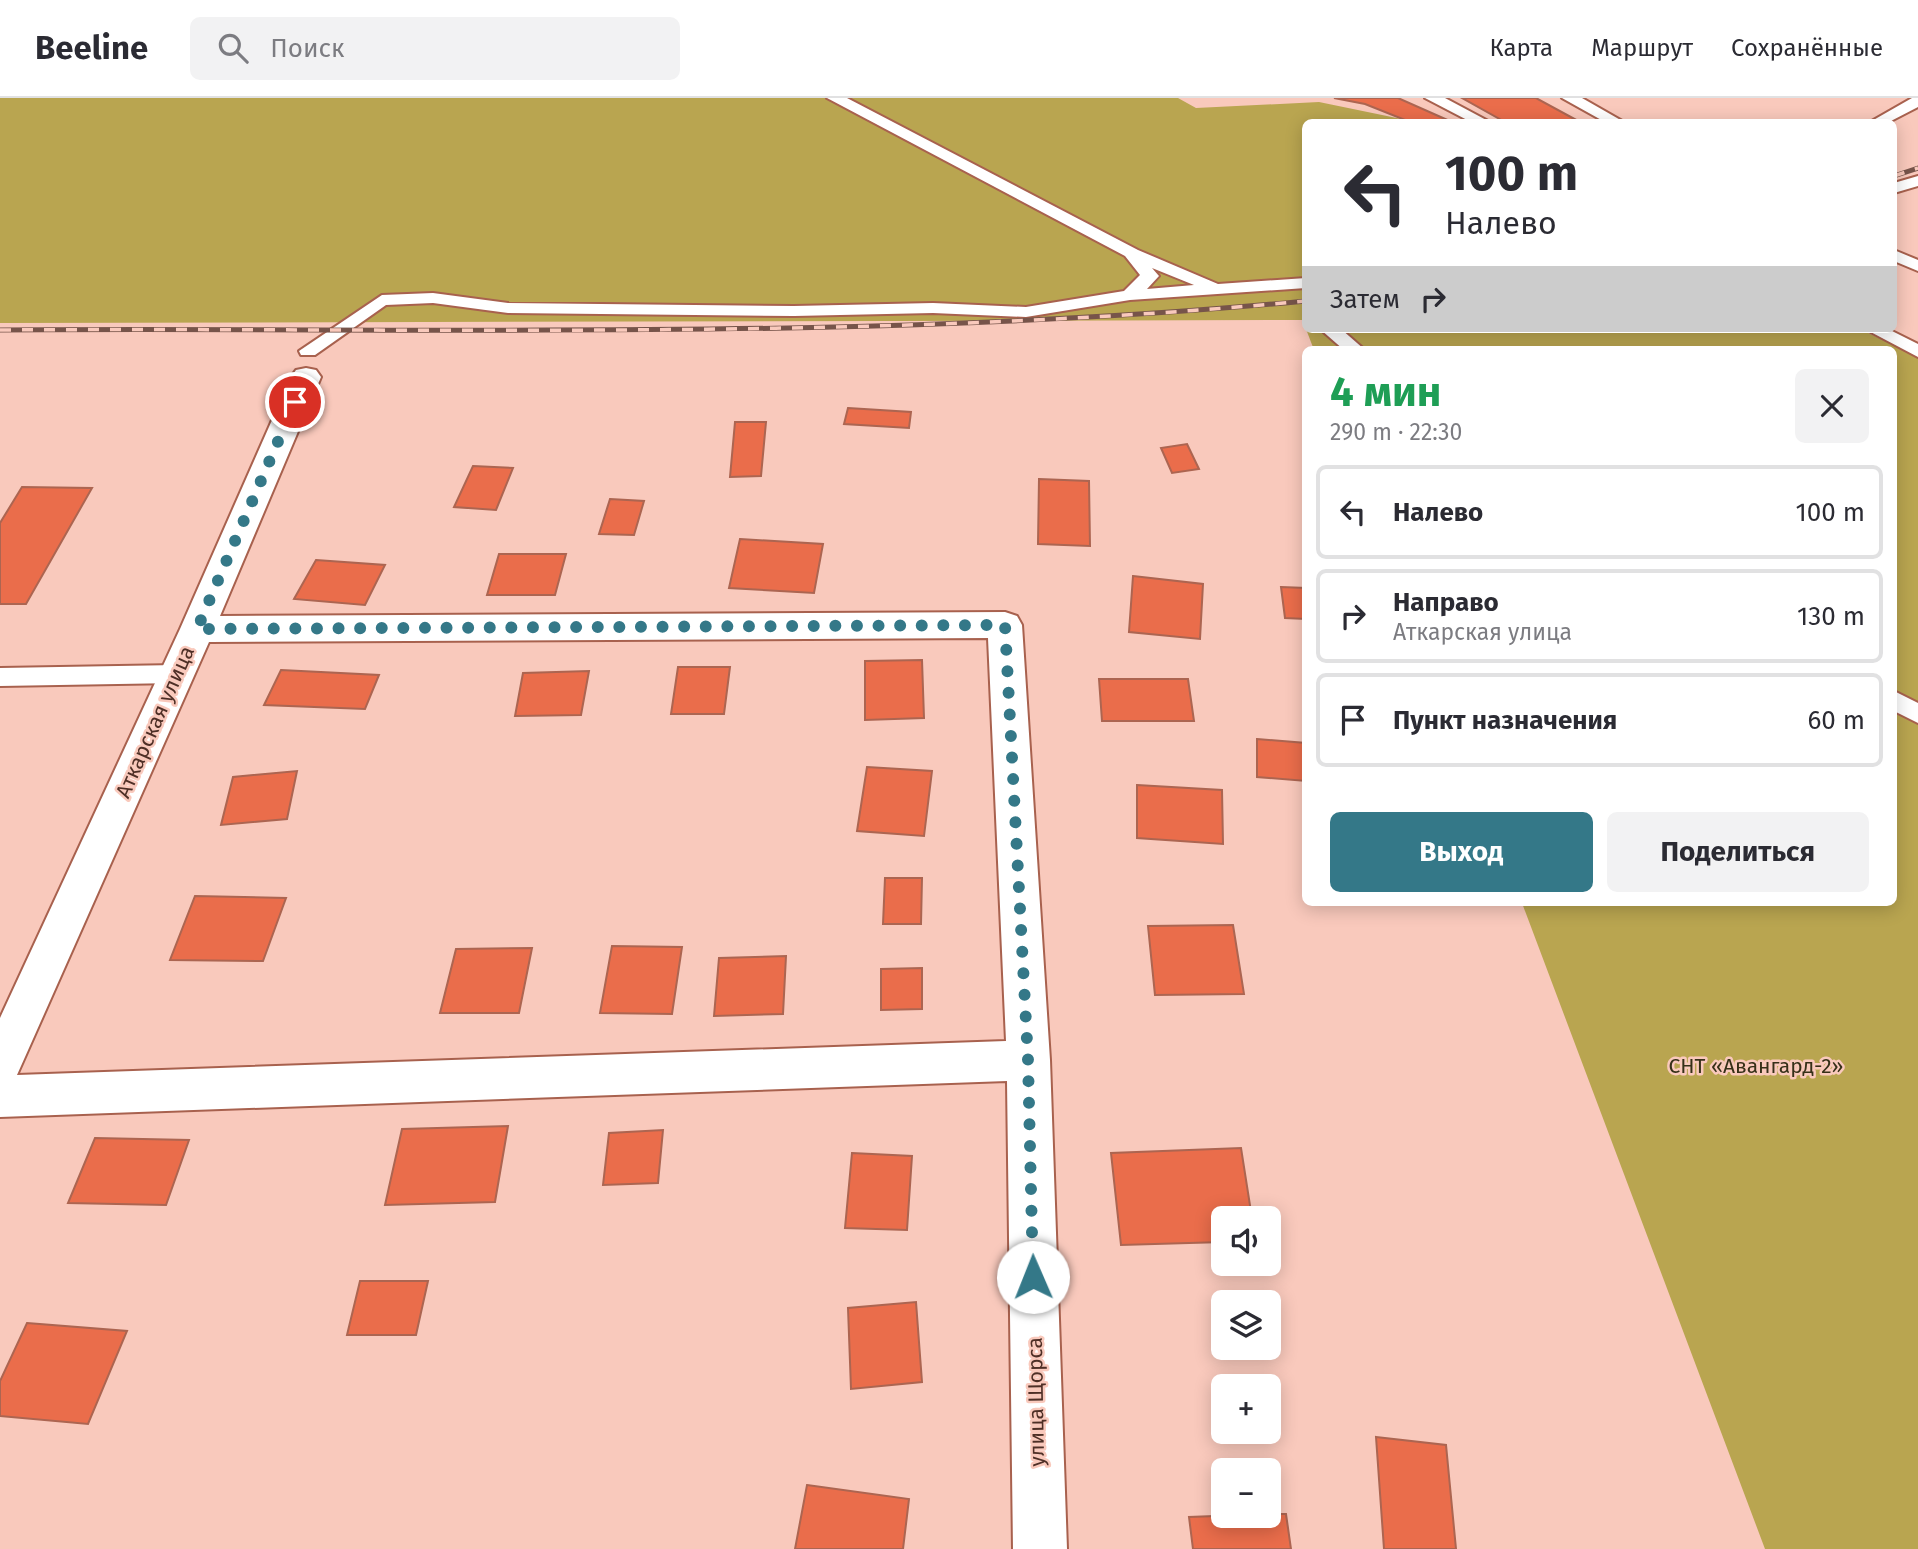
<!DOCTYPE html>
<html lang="ru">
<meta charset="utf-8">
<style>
body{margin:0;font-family:"Fira Sans",sans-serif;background:#f2f2f3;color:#2b2b33;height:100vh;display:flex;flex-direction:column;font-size:26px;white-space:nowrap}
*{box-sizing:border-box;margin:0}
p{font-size:23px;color:#7c7c81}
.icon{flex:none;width:38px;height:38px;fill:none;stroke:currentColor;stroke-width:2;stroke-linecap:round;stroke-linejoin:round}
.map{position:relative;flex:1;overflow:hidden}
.side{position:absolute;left:1302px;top:248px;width:595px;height:560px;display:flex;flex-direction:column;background:#fff;border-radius:10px;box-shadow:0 4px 18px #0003}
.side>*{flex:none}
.banner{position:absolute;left:1302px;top:21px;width:595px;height:214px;border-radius:10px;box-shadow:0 4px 18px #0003;background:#fff;color:#2b2b33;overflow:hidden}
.tools{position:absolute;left:1211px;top:1108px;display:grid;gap:14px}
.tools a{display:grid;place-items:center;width:70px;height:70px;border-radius:10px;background:#fff;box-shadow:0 4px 18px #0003;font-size:35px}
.pin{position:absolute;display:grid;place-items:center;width:60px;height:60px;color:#fff;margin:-30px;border:4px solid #fff;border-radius:50%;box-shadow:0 2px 7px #0007}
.me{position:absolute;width:77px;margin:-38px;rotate:359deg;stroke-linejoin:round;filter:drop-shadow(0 0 5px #0008)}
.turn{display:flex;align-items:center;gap:24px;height:147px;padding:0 28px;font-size:32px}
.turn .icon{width:91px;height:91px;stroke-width:2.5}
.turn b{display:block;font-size:49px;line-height:60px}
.then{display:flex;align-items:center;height:66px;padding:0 28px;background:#0003;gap:14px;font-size:26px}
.round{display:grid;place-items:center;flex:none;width:74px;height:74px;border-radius:10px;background:#f2f2f3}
.summary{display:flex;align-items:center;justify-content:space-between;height:119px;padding:0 28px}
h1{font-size:42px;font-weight:700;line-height:52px;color:#1e9e55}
.cta{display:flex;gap:14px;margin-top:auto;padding:14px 28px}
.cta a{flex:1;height:80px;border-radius:10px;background:#347888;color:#fff;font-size:28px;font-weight:700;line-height:80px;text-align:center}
.cta a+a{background:#f2f2f3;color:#2b2b33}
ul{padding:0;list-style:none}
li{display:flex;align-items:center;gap:21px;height:94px;margin:0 14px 10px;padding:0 14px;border:4px solid #e1e1e2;border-radius:10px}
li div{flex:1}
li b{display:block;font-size:26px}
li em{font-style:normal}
header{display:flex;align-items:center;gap:42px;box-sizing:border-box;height:98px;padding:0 35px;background:#fff;border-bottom:2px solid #e1e1e2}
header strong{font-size:33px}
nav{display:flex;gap:38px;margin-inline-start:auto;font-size:24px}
.search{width:490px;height:63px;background:#f2f2f3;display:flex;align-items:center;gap:18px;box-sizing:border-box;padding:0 24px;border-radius:10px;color:#7c7c81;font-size:26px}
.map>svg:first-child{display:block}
.green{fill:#b9a550}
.building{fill:#ea6d4b;stroke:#ac6551;stroke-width:2}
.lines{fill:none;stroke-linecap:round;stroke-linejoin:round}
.lane-casing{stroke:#a8614e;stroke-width:4}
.street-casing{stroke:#a8614e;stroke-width:4}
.lane{fill:#fff;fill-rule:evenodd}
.street{fill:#fff;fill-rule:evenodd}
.rail-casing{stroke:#77544a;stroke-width:5}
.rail{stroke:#f9c9bc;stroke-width:3.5;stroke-dasharray:11;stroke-linecap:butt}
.route{stroke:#347888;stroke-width:12;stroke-dasharray:0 21.6}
.labels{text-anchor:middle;stroke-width:5;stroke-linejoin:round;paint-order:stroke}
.street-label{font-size:21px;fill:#4e2f26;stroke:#f9c9bc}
.park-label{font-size:21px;fill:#363018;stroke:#f9c9bc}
</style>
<header>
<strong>Beeline</strong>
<div class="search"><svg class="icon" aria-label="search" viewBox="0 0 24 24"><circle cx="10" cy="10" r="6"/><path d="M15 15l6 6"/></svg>Поиск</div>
<nav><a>Карта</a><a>Маршрут</a><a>Сохранённые</a></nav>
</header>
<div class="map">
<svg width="1918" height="1451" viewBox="0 0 1918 1451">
<rect width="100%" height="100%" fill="#f9c9bc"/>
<path class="green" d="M0 0H1178L1196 10 1319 4 1416 24H1306V231L1302 222 0 225Z
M1306 231H1860L1918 259V1451H1765L1522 805H1894V252H1314Z"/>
<path class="building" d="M1334 0H1398L1452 24H1410L1365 6Z
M1462 0H1536L1580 24H1505Z
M848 310 911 314 909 330 844 326Z
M735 324H766L761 378 730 379Z
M1187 346 1199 371 1172 375 1161 350Z
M473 368 513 370 496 412 454 409Z
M1039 381 1089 383 1090 448 1038 446Z
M22 389 92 390 26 506H0V425Z
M610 401 644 403 634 437 599 436Z
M740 441 823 446 814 495 729 490Z
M499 456H566L555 497H487Z
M316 462 385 467 365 507 294 501Z
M1133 478 1203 486 1200 541 1129 534Z
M1281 489 1306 490V521L1285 520Z
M922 562 924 620 865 622V563Z
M678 569H730L724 616H671Z
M281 572 379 577 365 611 264 607Z
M589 573 581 617 515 618 523 575Z
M1099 581H1188L1194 623H1102Z
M1257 641 1306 645V683L1257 679Z
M867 669 932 673 924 738 857 733Z
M297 673 287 721 221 727 233 679Z
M1137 687 1222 692 1223 746 1137 740Z
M885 780H922L921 826H883Z
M195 798 286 800 263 863 170 862Z
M1233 827 1244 896 1155 897 1148 828Z
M612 848 682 849 672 916 600 915Z
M532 850 519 915H440L456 851Z
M786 858 783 916 714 918 719 860Z
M922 870V911L881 912V871Z
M508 1028 495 1104 385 1107 402 1031Z
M663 1032 658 1085 603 1087 609 1035Z
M95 1040 189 1042 166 1107 68 1105Z
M1241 1050 1252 1120H1223V1144L1121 1147 1111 1055Z
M852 1055 912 1058 907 1132 845 1130Z
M360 1183H428L416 1237H347Z
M916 1204 922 1284 851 1291 848 1210Z
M27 1225 127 1233 88 1326 0 1318V1283Z
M1376 1339 1446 1347 1456 1451H1384Z
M807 1387 909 1401 903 1451H795Z
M1269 1416H1286L1291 1451H1193L1189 1419Z"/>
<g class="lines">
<g class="lane-casing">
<path id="lane" d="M827 0H847L1138 152 1218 186 1306 180V190L1130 202 1026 219 933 215 794 218 508 215 433 205 386 207 315 257H301L299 253 382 197 433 195 508 205 794 208 933 205 1026 209 1124 193 1140 177 1125 158ZM1152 170 1194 187 1147 191 1159 178Z
M1425 0H1445L1490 24H1471Z
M1562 0H1582L1624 24H1605Z
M1912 0H1918V9L1889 24H1870Z
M1918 78V88L1894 95V85Z
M1894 152 1918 162V173L1894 163Z
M1320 231H1341L1365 252H1344Z
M1865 231H1888L1918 246V259Z
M177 567 185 570 188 576 185 582 177 585 0 588V570Z
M1894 593 1918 605V625L1894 613Z"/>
</g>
<g class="street-casing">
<path id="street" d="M306 270 316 272 321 279 220 518 1005 514 1017 518 1022 527 1050 962 1067 1451H1013L1007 983 0 1019V920L180 531 291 279 296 272ZM988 540 1006 943 17 977 209 544Z"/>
</g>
<use href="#lane" class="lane"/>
<use href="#street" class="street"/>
<g class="rail-casing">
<path id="rail" d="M1894 78 1918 70
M0 232C435 229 872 244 1306 203"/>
</g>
<use href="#rail" class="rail"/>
</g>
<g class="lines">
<path class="route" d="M295 304 197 531 1005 527 1028 962 1033 1179"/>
</g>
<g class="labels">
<g class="street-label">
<text transform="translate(155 624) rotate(-66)" y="7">Аткарская улица</text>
<text transform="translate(1036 1304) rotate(-91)" y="7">улица Щорса</text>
</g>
<g class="park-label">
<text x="1756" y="975">СНТ «Авангард-2»</text>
</g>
</g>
</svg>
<div class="tools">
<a><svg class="icon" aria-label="sound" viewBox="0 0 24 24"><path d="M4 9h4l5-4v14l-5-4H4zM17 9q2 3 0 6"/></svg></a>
<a><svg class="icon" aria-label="layers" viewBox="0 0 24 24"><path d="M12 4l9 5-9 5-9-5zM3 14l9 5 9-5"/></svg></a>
<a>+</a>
<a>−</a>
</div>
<div class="pin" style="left:295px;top:304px;background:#d93025"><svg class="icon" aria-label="arrive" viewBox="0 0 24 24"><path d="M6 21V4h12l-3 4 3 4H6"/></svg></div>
<svg class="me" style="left:1033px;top:1179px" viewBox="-20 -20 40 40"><circle r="19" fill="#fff"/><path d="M0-13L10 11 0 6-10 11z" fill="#347888"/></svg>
<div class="banner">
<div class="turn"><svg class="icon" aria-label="left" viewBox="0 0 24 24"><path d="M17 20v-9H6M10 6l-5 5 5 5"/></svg><div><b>100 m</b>Налево</div></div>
<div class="then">Затем<svg class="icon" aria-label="right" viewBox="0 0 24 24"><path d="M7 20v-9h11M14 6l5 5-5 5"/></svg></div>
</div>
<section class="side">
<div class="summary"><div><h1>4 мин</h1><p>290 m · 22:30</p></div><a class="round"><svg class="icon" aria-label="close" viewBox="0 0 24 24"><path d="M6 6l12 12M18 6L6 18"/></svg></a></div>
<ul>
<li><svg class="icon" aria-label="left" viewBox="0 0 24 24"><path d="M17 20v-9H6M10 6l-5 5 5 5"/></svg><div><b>Налево</b></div><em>100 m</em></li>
<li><svg class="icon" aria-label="right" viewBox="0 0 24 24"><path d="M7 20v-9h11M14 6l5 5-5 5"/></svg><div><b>Направо</b><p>Аткарская улица</p></div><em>130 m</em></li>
<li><svg class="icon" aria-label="arrive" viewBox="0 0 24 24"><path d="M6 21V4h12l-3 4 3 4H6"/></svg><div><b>Пункт назначения</b></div><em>60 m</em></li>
</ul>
<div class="cta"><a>Выход</a><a>Поделиться</a></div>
</section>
</div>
